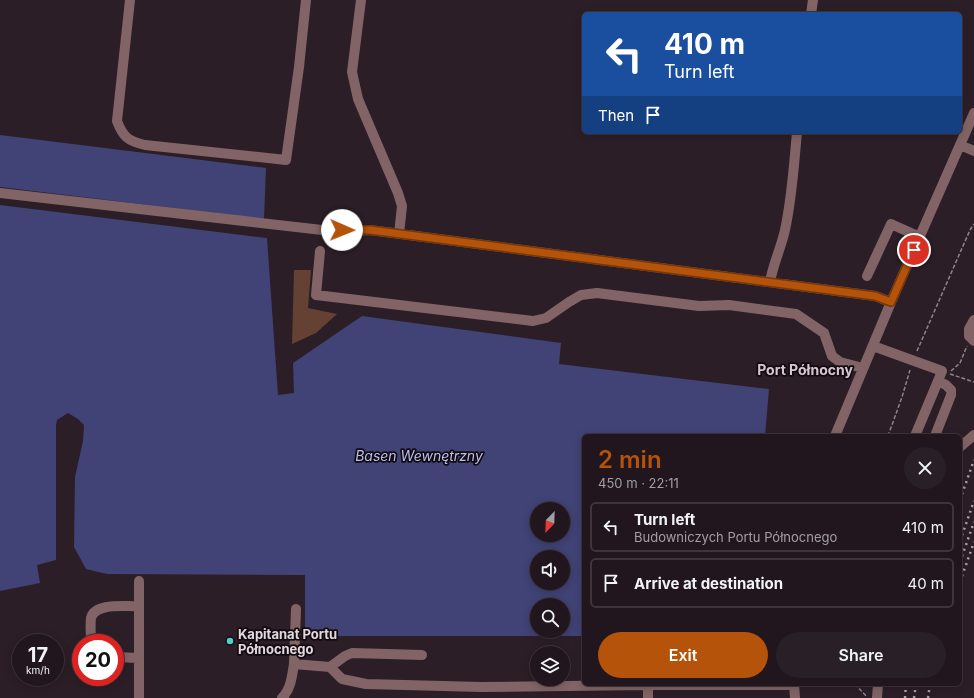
<!DOCTYPE html>
<meta charset="utf-8">
<style>
body{margin:0;font-family:Inter,sans-serif;background:#291f26;color:#f1f3f6;height:100vh;display:flex;flex-direction:column;font-size:15px;white-space:nowrap}
*{box-sizing:border-box;margin:0}
p{font-size:13px;color:#a29fa4}
.icon{flex:none;width:22px;height:22px;fill:none;stroke:currentColor;stroke-width:2;stroke-linecap:round;stroke-linejoin:round}
.map{position:relative;flex:1;overflow:hidden}
.panel{position:absolute;left:582px;top:434px;width:380px;height:252px;display:flex;flex-direction:column;background:#21161d;border-radius:6px;box-shadow:0 2px 10px #0003,0 0 0 1px #3e353b}
.panel>*{flex:none}
.banner{position:absolute;left:582px;top:12px;width:380px;height:122px;border-radius:6px;box-shadow:0 2px 10px #0003,0 0 0 1px #3e353b;background:#1a4fa0;color:#fff;overflow:hidden}
.needle{width:26px;rotate:203deg}
.controls{position:absolute;left:530px;top:502px;display:grid;gap:8px}
.controls a{display:grid;place-items:center;width:40px;height:40px;border-radius:50%;background:#21161d;box-shadow:0 2px 10px #0003,0 0 0 1px #3e353b;font-size:20px}
.speed{position:absolute;left:12px;top:634px;display:flex;gap:8px;font-size:20px;font-weight:700;text-align:center}
.speed>*{display:grid;place-content:center;width:52px;height:52px;border-radius:50%;background:#21161d;box-shadow:0 2px 10px #0003,0 0 0 1px #3e353b;line-height:1}
.speed small{font-size:10px;font-weight:400}
.speed .limit{border:6px solid #d22;background:#fff;color:#111}
.pin{position:absolute;display:grid;place-items:center;width:34px;height:34px;color:#fff;margin:-17px;border:2px solid #fff;border-radius:50%;box-shadow:0 1px 4px #0007}
.me{position:absolute;width:44px;margin:-22px;rotate:91deg;stroke-linejoin:round;filter:drop-shadow(0 0 3px #0008)}
.turn{display:flex;align-items:center;gap:14px;height:84px;padding:0 16px;font-size:18px}
.turn .icon{width:52px;height:52px;stroke-width:2.5}
.turn b{display:block;font-size:28px;line-height:34px}
.then{display:flex;align-items:center;height:38px;padding:0 16px;background:#0003;gap:8px;font-size:15px}
.round{display:grid;place-items:center;flex:none;width:42px;height:42px;border-radius:21px;background:#291f26}
.overview{display:flex;align-items:center;justify-content:space-between;height:68px;padding:0 16px}
h1{font-size:24px;font-weight:600;line-height:30px;color:#b45309}
.cta{display:flex;gap:8px;margin-top:auto;padding:8px 16px}
.cta a{flex:1;height:46px;border-radius:24px;background:#b45309;color:#fff;font-size:16px;font-weight:600;line-height:46px;text-align:center}
.cta a+a{background:#291f26;color:#f1f3f6}
ul{padding:0;list-style:none}
li{display:flex;align-items:center;gap:12px;height:50px;margin:0 8px 6px;padding:0 8px;border:2px solid #3e353b;border-radius:6px}
li div{flex:1}
li b{display:block;font-size:15px}
li em{font-style:normal}
.map>svg:first-child{display:block}
.green{fill:#644132}
.water{fill:#414276;fill-rule:evenodd}
.lines{fill:none;stroke-linecap:round;stroke-linejoin:round}
.path{stroke:#8f838a;stroke-width:1.5;stroke-dasharray:4 2;stroke-linecap:butt}
.minor{stroke:#826466;stroke-width:10}
.rail{stroke:#afa4ab;stroke-width:2.5;stroke-dasharray:2 4;stroke-linecap:butt}
.route-casing{stroke:#753606;stroke-width:10}
.route{stroke:#b45309;stroke-width:7}
.poi-dot{fill:#55cec6;stroke:#110a0e;stroke-width:1.5}
.labels{text-anchor:middle;stroke-width:3.5;stroke-linejoin:round;paint-order:stroke}
.poi-label{font-size:13px;font-weight:bold;fill:#e2d8de;stroke:#110a0e;text-anchor:start}
.neighbourhood-label{font-size:14px;font-weight:bold;fill:#d8c5d0;stroke:#110a0e}
.water-label{font-size:14px;font-style:italic;fill:#bbbff1;stroke:#110a0e}
</style>
<div class="map">
<svg width="974" height="698" viewBox="0 0 974 698">
<rect width="100%" height="100%" fill="#2c1e27"/>
<path class="green" d="M294 270H311L308 308 337 314 316 333 292 344Z"/>
<path class="water" d="M0 135 266 168 264 219 0 187Z
M0 205 267 238 278 395 294 393 293 363 362 316 561 343 559 364 769 389 765 436H584V636H305V575L107 574 86 569 74 547 75 477 83 441 84 425 78 419 68 413 57 420 56 425V560L37 565 40 583 0 591ZM537 509H563V535H537ZM537 557H563V583H537ZM537 605H563V631H537Z"/>
<g class="lines">
<path class="path" d="M917 351 970 230 974 224
M951 371 960 363 967 346
M950 374 974 382
M888 436 902 397 910 370
M855 684 867 697"/>
<path class="minor" d="M130 0 117 121C123 137 128 141 145 145L286 160 299 67 306 0
M361 0 352 72 358 99 398 193 402 206 399 234
M811 14 813 0
M960 145 974 151
M0 193 331 231 370 230 875 296 891 302
M320 251 316 295 533 321 546 318 569 302 581 295 597 293 699 306 729 305 796 314 824 333 832 356 840 362 863 368
M867 276 891 224 920 237
M770 282C773 264 781 248 785 230 792 198 794 164 797 132
M974 320 969 329V336L974 341
M873 346 942 371 938 381
M835 436 891 302 974 113
M915 436 938 381 946 385 951 390V395L935 436
M960 447 974 435
M139 581V698
M296 609 294 664 330 667 345 656 352 653 422 655
M91 643C91 635 90 625 91 618 95 602 127 607 139 606
M115 657 139 658
M330 667 342 679 366 684 481 687 648 685
M794 684 795 698
M282 698C291 689 292 676 294 664
M648 698V685H794
M877 698 878 684"/>
<path class="rail" d="M960 500 974 460
M960 541 974 501
M960 562 974 522
M960 582 974 542
M905 698 906 684
M914 698 916 684
M928 698 930 684"/>
</g>
<g class="lines">
<g class="route-casing">
<path id="route" d="M342 230H370L875 296 891 302 914 250"/>
</g>
<use href="#route" class="route"/>
</g>
<circle class="poi-dot" cx="230" cy="641" r="4"/>
<g class="labels">
<g class="poi-label">
<text x="238" y="639">Kapitanat Portu<tspan x="238" dy="15">Północnego</tspan></text>
</g>
<g class="neighbourhood-label">
<text x="805" y="375">Port Północny</text>
</g>
<g class="water-label">
<text x="419" y="461">Basen Wewnętrzny</text>
</g>
</g>
</svg>
<div class="controls">
<a><svg class="needle" viewBox="-14 -14 28 28"><path d="M0-13l5 13h-10z" fill="#e53935"/><path d="M0 13l5-13h-10z" fill="#a29fa4"/></svg></a>
<a><svg class="icon" aria-label="sound" viewBox="0 0 24 24"><path d="M4 9h4l5-4v14l-5-4H4zM17 9q2 3 0 6"/></svg></a>
<a><svg class="icon" aria-label="search" viewBox="0 0 24 24"><circle cx="10" cy="10" r="6"/><path d="M15 15l6 6"/></svg></a>
<a><svg class="icon" aria-label="layers" viewBox="0 0 24 24"><path d="M12 4l9 5-9 5-9-5zM3 14l9 5 9-5"/></svg></a>
</div>
<div class="speed"><div>17<small>km/h</small></div><div class="limit">20</div></div>
<div class="pin" style="left:914px;top:250px;background:#d93025"><svg class="icon" aria-label="arrive" viewBox="0 0 24 24"><path d="M6 21V4h12l-3 4 3 4H6"/></svg></div>
<svg class="me" style="left:342px;top:230px" viewBox="-20 -20 40 40"><circle r="19" fill="#fff"/><path d="M0-13L10 11 0 6-10 11z" fill="#b45309"/></svg>
<div class="banner">
<div class="turn"><svg class="icon" aria-label="left" viewBox="0 0 24 24"><path d="M17 20v-9H6M10 6l-5 5 5 5"/></svg><div><b>410 m</b>Turn left</div></div>
<div class="then">Then<svg class="icon" aria-label="arrive" viewBox="0 0 24 24"><path d="M6 21V4h12l-3 4 3 4H6"/></svg></div>
</div>
<section class="panel">
<div class="overview"><div><h1>2 min</h1><p>450 m · 22:11</p></div><a class="round"><svg class="icon" aria-label="close" viewBox="0 0 24 24"><path d="M6 6l12 12M18 6L6 18"/></svg></a></div>
<ul>
<li><svg class="icon" aria-label="left" viewBox="0 0 24 24"><path d="M17 20v-9H6M10 6l-5 5 5 5"/></svg><div><b>Turn left</b><p>Budowniczych Portu Północnego</p></div><em>410 m</em></li>
<li><svg class="icon" aria-label="arrive" viewBox="0 0 24 24"><path d="M6 21V4h12l-3 4 3 4H6"/></svg><div><b>Arrive at destination</b></div><em>40 m</em></li>
</ul>
<div class="cta"><a>Exit</a><a>Share</a></div>
</section>
</div>
